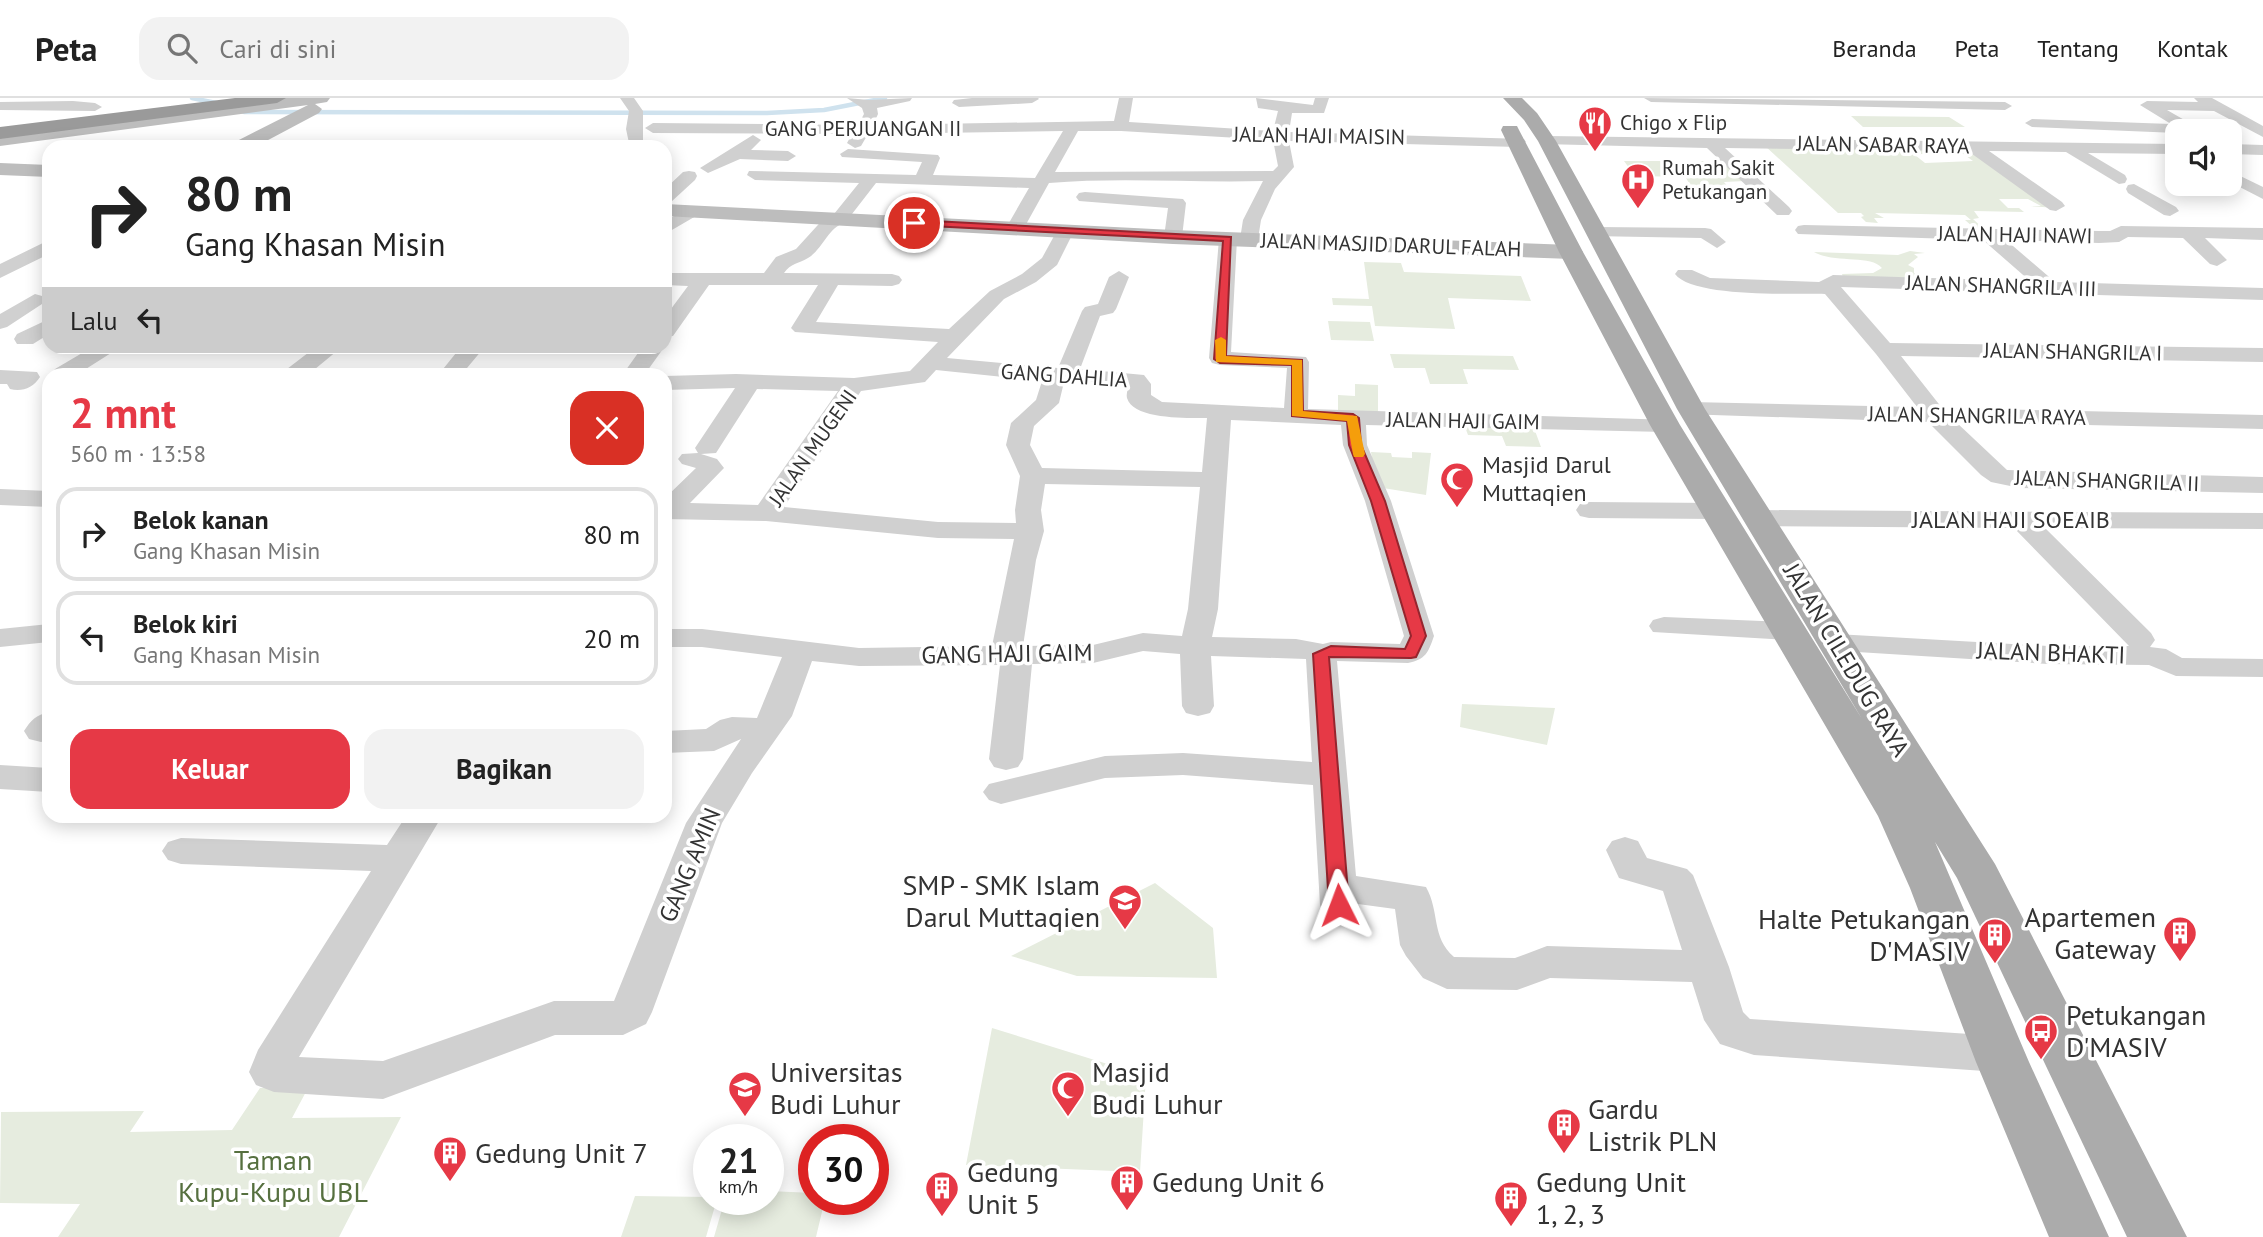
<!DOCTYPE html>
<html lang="id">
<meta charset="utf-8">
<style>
body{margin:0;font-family:"PT Sans",sans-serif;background:#f2f2f2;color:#222;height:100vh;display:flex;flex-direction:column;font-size:26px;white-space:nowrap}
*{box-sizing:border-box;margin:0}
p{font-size:23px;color:#767676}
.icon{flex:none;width:38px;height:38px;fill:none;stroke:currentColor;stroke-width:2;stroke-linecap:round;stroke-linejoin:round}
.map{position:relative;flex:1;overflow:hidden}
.drawer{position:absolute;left:42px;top:270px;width:630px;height:455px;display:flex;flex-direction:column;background:#fff;border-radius:21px;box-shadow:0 4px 18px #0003}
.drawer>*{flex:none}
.guide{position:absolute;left:42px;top:42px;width:630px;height:214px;border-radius:21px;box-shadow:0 4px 18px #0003;background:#fff;color:#222;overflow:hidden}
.fabs{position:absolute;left:2165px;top:21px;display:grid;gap:14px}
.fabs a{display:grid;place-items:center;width:77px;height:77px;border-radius:14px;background:#fff;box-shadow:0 4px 18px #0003;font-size:35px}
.speed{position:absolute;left:693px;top:1026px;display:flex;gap:14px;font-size:35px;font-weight:700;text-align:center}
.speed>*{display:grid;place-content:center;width:91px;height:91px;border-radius:50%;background:#fff;box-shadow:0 4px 18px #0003;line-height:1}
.speed small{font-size:18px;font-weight:400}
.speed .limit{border:10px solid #d22;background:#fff;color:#111}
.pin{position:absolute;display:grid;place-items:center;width:60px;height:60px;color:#fff;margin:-30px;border:4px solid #fff;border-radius:50%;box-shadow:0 2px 7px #0007}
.me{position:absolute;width:77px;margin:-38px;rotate:357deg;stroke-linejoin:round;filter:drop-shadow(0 0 5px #0008)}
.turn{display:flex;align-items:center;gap:24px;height:147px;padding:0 28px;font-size:32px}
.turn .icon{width:91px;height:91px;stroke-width:2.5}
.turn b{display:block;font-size:49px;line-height:60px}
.then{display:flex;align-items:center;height:66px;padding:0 28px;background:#0003;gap:14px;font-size:26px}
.round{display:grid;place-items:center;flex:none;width:74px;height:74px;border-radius:21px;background:#f2f2f2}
.head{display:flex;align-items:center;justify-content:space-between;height:119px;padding:0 28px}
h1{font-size:42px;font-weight:700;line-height:52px;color:#e63946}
.button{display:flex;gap:14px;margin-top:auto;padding:14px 28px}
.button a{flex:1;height:80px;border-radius:21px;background:#e63946;color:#fff;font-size:28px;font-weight:700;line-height:80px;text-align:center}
.button a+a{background:#f2f2f2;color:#222}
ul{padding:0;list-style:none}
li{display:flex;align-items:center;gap:21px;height:94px;margin:0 14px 10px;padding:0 14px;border:4px solid #e0e0e0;border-radius:21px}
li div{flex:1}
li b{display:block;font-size:26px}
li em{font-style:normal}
header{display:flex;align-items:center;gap:42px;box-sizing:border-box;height:98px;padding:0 35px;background:#fff;border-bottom:2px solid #e0e0e0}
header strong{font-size:33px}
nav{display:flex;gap:38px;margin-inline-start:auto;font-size:24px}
.search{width:490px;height:63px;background:#f2f2f2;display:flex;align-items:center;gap:18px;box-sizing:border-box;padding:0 24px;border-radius:21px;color:#767676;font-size:26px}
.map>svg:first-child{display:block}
.green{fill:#e6ecdf;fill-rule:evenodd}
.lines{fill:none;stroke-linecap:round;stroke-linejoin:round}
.stream{stroke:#cfe2ee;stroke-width:4.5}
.street{fill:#d0d0d0;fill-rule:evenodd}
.secondary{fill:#bdbdbd;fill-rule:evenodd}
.primary{fill:#ababab;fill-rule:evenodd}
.highway{fill:#9a9a9a;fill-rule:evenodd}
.route{fill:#e63946;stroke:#96252e;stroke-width:2}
.slow{fill:#f59e0b}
.labels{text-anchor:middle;stroke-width:7;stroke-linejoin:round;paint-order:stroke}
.far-poi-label{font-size:21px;fill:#333;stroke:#fff;text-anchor:start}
.far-street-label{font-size:21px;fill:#333;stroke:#fff}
.poi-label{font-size:24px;fill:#333;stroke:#fff;text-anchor:start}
.street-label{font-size:24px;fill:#333;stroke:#fff}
.near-poi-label{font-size:28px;fill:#333;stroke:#fff;text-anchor:start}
.near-park-label{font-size:28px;fill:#56703f;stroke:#fff}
</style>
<header>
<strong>Peta</strong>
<div class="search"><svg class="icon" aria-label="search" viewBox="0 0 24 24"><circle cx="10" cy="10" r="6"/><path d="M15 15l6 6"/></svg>Cari di sini</div>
<nav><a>Beranda</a><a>Peta</a><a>Tentang</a><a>Kontak</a></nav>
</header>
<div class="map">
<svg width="2263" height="1139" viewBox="0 0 2263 1139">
<rect width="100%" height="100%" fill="#fff"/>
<path class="green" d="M1851 18 1949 19 1965 29H1863Z
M1764 47 1972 50 2056 110 2030 108H2041L2028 101H1999L2008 110H2019L2024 114 1974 113 1979 120 1973 121 1988 135H1980L1965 122H1971L1965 117 1875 115 1884 120H1874L1878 125 1866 124 1861 119 1864 118 1861 115H1838ZM1929 55H1962L1973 63 1925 65 1915 57Z
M1624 63H1726L1745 83 1724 84 1729 90H1749L1754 95H1695L1686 80 1689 79 1635 78Z
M1910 153 1925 155 1914 156 1918 159 1908 167 1914 170V175L1925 180 1843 179 1842 176 1873 175 1882 170C1870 156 1835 166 1814 154L1898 157Z
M1364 164 1401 165 1404 174 1521 178 1531 203 1448 200 1455 231 1375 228 1372 208 1333 207 1332 200 1369 201Z
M1328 223 1370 224 1374 243 1331 242Z
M1390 256 1513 258 1519 272 1463 271 1468 286H1430L1425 270H1394Z
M1355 286 1378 287V315L1338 313V297L1355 298Z
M1465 329 1534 330 1541 349 1506 348 1502 338 1468 337Z
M1371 354 1391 355 1392 359 1412 360V354L1431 355 1426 397 1377 389Z
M1462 606 1555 610 1547 647 1460 629Z
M1155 785 1213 830 1217 880 1077 878 1011 858Z
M992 930 1146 978 1140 1074 966 1067Z
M260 990H308L292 1020 401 1019 339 1139H58L80 1106 0 1105 1 1014 144 1013 130 1034 232 1032Z
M768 1093 814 1095V1101H825L816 1139H714L725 1101H768Z
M635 1098 709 1099 717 1101 706 1139H621Z"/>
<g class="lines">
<path class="stream" d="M192 0 221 6
M244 14 767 15 824 12 885 0"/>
<path class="street" d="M620 0H634L643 13V49H625L629 45 626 31 629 13Z
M847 0 869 2 912 0 910 3 877 10 878 16 873 27 1114 23 1119 0H1133L1129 24 1273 33 1278 13 1258 10 1256 0 1313 7 1315 0H1329L1324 15H1292L1289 34 1524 41 1526 44 1518 49 1289 43 1294 69 1275 91 1261 122 1258 141 1249 147 1240 141 1243 122 1263 83C1192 85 1120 79 1049 85L1024 130 1015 135 1006 130 1029 90 876 85 845 125C828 129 823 151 808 160 798 166 791 165 784 175L892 176 899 178 902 182 899 186 892 188 838 187 816 224 949 231 990 193 1022 176 1042 160 1059 129H1071L1074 133 1057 167 1036 184 1004 201 947 260 1058 270 1082 213 1085 209 1098 206 1109 179 1119 173 1129 179 1116 211 1113 215 1100 218 1080 271 1144 277 1151 286V297L1162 304 1284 310 1287 270 1220 267 1212 265 1209 260 1219 141 1228 135 1237 141 1231 254 1306 259 1309 264 1308 311 1674 322 1677 327 1674 332 1665 334 1366 327 1367 347 1391 403 1434 538C1428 555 1426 561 1408 565L1337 563 1356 778 1426 789C1440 814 1431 839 1454 859L1515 860 1547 848 1682 852 1663 793 1619 780 1606 752 1612 743 1625 739 1638 743 1647 760 1687 771 1693 777 1729 869 1743 914 1750 921 1999 938 2014 943 2021 956 2014 969 1999 974 1754 957 1720 946 1704 922 1692 884 1550 880 1517 892 1447 891 1423 880 1406 858 1400 847 1395 811 1358 806 1353 817 1339 821 1325 817 1320 807 1313 687 1183 677 1105 680 1001 706 989 702 983 694 989 686 1105 658 1183 655 1312 664 1306 561 1211 558 1214 608 1210 615 1198 618 1186 615 1182 608 1180 556 1143 553 1093 565 1032 566 1023 661 1018 669 1006 672 994 669 989 661 1000 567 859 568 812 563 792 618 752 675 722 725 652 914 646 926 623 937H555L383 1001 274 994 256 987 249 974 258 952 371 773 181 766 168 762 162 753 168 744 181 740 387 747 406 718H442L299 959 383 963 554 903H614L686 725 741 641 714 653 665 655V633L706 631 720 622 732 619 757 620 782 559 702 549H665V531H702L859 550 992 548 1014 441 938 440 766 423 665 421V400L696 370 682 366 678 361 682 356 698 355 695 350 735 290 665 292V278L736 276 854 280 910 273 938 244 795 234 791 230 818 187H709L673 238 665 239V219L688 188 665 187V175H764L776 159 796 151 827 117 834 116 859 85 755 82 747 77 749 73 916 77 922 64 842 59 840 56 848 51 938 57 940 60 933 77 1035 80 1063 33 868 36 861 48 855 50 847 45 852 36 653 35 645 30 653 25 858 27 864 16 862 10ZM1078 33H1121L1273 42 1278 68 1273 73 1055 74ZM936 272 1042 283 1036 302 1011 325 1006 347 1020 378 1015 412 1016 425 938 424 784 409 861 293 925 284ZM1064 284 1128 288C1128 292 1126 296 1127 300 1133 322 1190 320 1207 320L1202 374 1042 370 1030 347 1034 328 1059 305ZM757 291 838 293 758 407 690 405 724 370 717 361 701 356 716 355ZM1231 322 1341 327 1343 347 1365 403 1404 538 1400 546 1331 544 1323 546 1296 541 1212 539 1218 511ZM1045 386 1200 389 1188 511 1182 538 1143 535 1093 547 1023 548 1036 462 1044 433 1041 412Z
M972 0H1038L1039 1 1032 5 959 9 952 5 954 2Z
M1644 0 2005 4 2012 8 2005 12 1651 4Z
M2194 0H2212L2263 28V39L2214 13 2167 12 2200 31 2177 35 2032 29 2025 25 2032 21 2171 26 2140 7 2147 3 2198 4Z
M73 3 95 5 102 9 95 13 0 12V4Z
M753 37 761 42 751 52 788 53 796 58 788 63 740 61 708 75 700 70Z
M1547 38 2177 46V56L2088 55 2125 77 2127 81 2125 85 2119 86 2066 54 1989 53 2062 104 2065 108 2056 113 2050 112 1968 53 1725 50 1789 109 1792 113 1789 117H1777L1707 50 1542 46 1539 43 1542 40Z
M506 43 512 45 513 49H497Z
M2230 46 2263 47V57L2230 56Z
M689 73 695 74 697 78 695 82 671 104 665 105V91L683 74Z
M2230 73 2263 89V101L2230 84Z
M2134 86 2176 109 2179 113 2170 118 2164 117 2128 95 2126 91 2128 87Z
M1085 94 1183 101 1186 105 1182 139 1173 145 1164 139 1168 110 1079 103 1076 99 1079 95Z
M690 109 696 110 699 114 696 118 665 136V123Z
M1804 127 2099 133H2110L2121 128 2263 130V142L2205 140 2227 162 2217 168 2210 166 2183 140 2128 139 2119 144 2099 145 2006 142 2055 184 2263 190V202L1841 189 1890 245 2263 250V264L1901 258 1942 310 2263 317V331L1956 324 2007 372 2263 379V395L2020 390 1991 384 1981 377 1928 324 1683 316 1679 311 1683 306 1691 304 1917 309 1876 256 1825 196C1794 195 1693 200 1675 176L1678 172H1692L1710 180 1819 184 1833 177 2030 183 1983 142 1798 136 1795 132 1798 128Z
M1597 129 1705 130 1711 131 1726 144 1717 150 1701 140 1591 138 1588 134 1591 130Z
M49 142V156L0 180V166Z
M35 196 42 198 45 202 42 206 7 229 0 231V216Z
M49 221V236L33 246H17L14 241 17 236Z
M94 248H122L78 276H52L55 271Z
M317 248H343L309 276H284L287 271Z
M443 248H480L482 252 462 276H439L456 255 446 253Z
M643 248H665L645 276H623Z
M0 272 37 274 40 279C33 290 22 294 10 291L7 286H0Z
M0 391 49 393V409L0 407Z
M1589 404 1716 405 1725 407 1729 413 1725 419 1716 421 1589 420 1580 418 1576 412 1580 406Z
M1759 412 2263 415V431L2045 430 2151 535 2155 542 2150 549 2166 551 2182 560 2263 561V579L2176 578 2149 567 2048 566 1825 552 1821 545 1825 538 1836 536 2048 548H2129L2014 430 1759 428 1749 426 1746 420 1749 414Z
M1664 519 1788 524 1799 527 1803 533 1799 539 1788 542 1653 534 1649 528 1653 522Z
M49 526V544L0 549V531Z
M49 614V642L41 644 29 641 24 633C31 622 36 617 49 614Z
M0 667 49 670V694L0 691Z"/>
<path class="secondary" d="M281 0H330L327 4 315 6 322 11 319 15 255 49H230L233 45 308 7 0 48V36Z
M0 65 49 67V79L0 77Z
M665 106 1173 132 1571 147 1579 149 1583 154 1579 159 1571 161 1173 146 665 118Z"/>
<path class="primary" d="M1503 0H1522L1537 15 1556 43 1705 311 1995 766 2187 1139H2127L1957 780 1935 744 2029 964 2109 1139H2049L1976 964 1910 790 1878 718 1650 327 1559 154 1501 32 1503 28H1517L1519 32 1583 154 1680 327 1862 621 1677 311 1538 43 1524 22Z"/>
<path class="highway" d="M235 0H286L277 5 0 41V29Z"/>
</g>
<path class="route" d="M914 122 1231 139 1226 258 1302 262 1303 313 1353 316 1359 320 1361 347 1385 403 1426 538 1416 559 1411 560 1329 559 1349 807 1346 812 1339 814 1332 812 1329 807 1313 556 1331 548 1405 551 1411 538 1371 403 1349 347 1347 323 1292 318V267L1220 265 1214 261 1223 143 911 127 910 125Z"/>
<path class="slow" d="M1221 239 1226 242V258L1302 262 1303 313 1357 318 1365 356 1363 359H1354L1353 356 1347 323 1292 318V267L1216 264 1215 242Z"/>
<defs>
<g id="restaurant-pin" transform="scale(1.75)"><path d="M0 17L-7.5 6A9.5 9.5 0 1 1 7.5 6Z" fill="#e63946" stroke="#fff"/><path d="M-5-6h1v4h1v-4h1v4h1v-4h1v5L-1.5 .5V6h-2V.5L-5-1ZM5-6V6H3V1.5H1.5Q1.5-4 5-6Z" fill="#fff"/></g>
<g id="hospital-pin" transform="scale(1.75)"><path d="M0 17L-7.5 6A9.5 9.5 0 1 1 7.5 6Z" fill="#e63946" stroke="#fff"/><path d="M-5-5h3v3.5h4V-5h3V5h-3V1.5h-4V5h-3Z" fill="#fff"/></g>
<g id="mosque-pin" transform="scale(1.75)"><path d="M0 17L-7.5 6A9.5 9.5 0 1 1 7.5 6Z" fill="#e63946" stroke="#fff"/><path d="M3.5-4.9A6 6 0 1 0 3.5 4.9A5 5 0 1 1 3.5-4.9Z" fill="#fff"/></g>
<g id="school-pin" transform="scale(1.75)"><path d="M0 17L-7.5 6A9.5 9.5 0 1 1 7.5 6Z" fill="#e63946" stroke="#fff"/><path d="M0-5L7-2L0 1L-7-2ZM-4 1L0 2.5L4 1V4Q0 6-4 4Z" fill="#fff"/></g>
<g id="building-pin" transform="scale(1.75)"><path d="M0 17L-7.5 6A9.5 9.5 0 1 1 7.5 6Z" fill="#e63946" stroke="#fff"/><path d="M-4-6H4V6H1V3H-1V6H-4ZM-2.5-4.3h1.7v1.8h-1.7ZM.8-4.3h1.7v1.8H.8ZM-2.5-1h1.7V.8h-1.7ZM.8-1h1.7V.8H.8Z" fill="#fff"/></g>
<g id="bus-pin" transform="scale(1.75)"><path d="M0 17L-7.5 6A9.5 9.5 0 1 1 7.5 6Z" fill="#e63946" stroke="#fff"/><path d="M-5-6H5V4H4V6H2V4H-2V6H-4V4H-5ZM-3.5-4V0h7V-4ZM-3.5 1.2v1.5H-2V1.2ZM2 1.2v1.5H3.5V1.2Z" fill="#fff"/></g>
<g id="university-pin" transform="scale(1.75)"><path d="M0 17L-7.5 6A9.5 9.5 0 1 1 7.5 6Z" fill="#e63946" stroke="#fff"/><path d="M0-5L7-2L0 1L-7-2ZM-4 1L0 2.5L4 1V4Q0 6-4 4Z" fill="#fff"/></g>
</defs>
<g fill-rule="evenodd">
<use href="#restaurant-pin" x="1595" y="25"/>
<use href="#hospital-pin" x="1638" y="82"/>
<use href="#mosque-pin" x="1457" y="381"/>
<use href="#school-pin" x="1125" y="803"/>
<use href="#building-pin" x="2180" y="835"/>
<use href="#building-pin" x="1995" y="837"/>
<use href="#bus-pin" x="2041" y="933"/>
<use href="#university-pin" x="745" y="990"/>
<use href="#mosque-pin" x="1068" y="990"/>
<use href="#building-pin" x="1564" y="1027"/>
<use href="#building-pin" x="450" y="1055"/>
<use href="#building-pin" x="1127" y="1084"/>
<use href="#building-pin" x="942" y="1090"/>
<use href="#building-pin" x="1511" y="1100"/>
</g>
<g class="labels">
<g class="far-poi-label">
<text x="1620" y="32">Chigo x Flip</text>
<text x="1662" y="77">Rumah Sakit<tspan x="1662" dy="24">Petukangan</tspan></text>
</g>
<g class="far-street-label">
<text x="863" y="38">GANG PERJUANGAN II</text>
<text transform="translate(1319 38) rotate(1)" y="7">JALAN HAJI MAISIN</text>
<text transform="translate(1883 47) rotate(1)" y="7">JALAN SABAR RAYA</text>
<text transform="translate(2015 137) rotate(1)" y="7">JALAN HAJI NAWI</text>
<text transform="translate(1391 147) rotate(2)" y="7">JALAN MASJID DARUL FALAH</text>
<text transform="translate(2001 188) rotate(2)" y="7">JALAN SHANGRILA III</text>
<text transform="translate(2073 254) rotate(1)" y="7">JALAN SHANGRILA I</text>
<text transform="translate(1064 278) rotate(4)" y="7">GANG DAHLIA</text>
<text transform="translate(1977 318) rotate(1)" y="7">JALAN SHANGRILA RAYA</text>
<text transform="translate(1463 323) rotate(1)" y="7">JALAN HAJI GAIM</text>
<text transform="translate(813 350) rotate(-55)" y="7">JALAN MUGENI</text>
<text transform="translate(2107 383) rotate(2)" y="7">JALAN SHANGRILA II</text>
</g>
<g class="poi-label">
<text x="1482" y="375">Masjid Darul<tspan x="1482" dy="28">Muttaqien</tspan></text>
</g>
<g class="street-label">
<text x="2011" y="430">JALAN HAJI SOEAIB</text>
<text transform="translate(2051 555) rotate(2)" y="8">JALAN BHAKTI</text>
<text transform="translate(1007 556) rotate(-1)" y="8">GANG HAJI GAIM</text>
<text transform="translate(1846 562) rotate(59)" y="8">JALAN CILEDUG RAYA</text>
<text transform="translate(690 767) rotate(-67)" y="8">GANG AMIN</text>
</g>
<g class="near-poi-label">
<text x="1100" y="797" text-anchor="end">SMP - SMK Islam<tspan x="1100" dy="32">Darul Muttaqien</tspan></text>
<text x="2156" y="829" text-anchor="end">Apartemen<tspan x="2156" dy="32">Gateway</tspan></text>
<text x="1970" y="831" text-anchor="end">Halte Petukangan<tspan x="1970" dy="32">D'MASIV</tspan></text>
<text x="2066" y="927">Petukangan<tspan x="2066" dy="32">D'MASIV</tspan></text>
<text x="770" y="984">Universitas<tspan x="770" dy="32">Budi Luhur</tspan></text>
<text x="1092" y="984">Masjid<tspan x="1092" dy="32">Budi Luhur</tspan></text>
<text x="1588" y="1021">Gardu<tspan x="1588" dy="32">Listrik PLN</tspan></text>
<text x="475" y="1065">Gedung Unit 7</text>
<text x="967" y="1084">Gedung<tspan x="967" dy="32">Unit 5</tspan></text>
<text x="1152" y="1094">Gedung Unit 6</text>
<text x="1536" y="1094">Gedung Unit<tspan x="1536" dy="32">1, 2, 3</tspan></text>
</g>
<g class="near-park-label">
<text x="273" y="1072">Taman<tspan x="273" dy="32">Kupu-Kupu UBL</tspan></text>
</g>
</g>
</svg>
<div class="fabs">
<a><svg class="icon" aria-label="sound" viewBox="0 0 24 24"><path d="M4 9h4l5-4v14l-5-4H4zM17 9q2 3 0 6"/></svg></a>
</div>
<div class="speed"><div>21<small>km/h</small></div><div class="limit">30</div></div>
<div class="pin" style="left:914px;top:125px;background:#d93025"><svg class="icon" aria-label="arrive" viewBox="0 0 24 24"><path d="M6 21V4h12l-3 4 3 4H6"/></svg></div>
<svg class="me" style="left:1339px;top:807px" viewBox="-20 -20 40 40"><path d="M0-17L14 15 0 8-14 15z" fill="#e63946" stroke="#fff" stroke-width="4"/></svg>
<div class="guide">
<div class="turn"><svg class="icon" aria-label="right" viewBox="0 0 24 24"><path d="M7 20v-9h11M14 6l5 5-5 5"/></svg><div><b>80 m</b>Gang Khasan Misin</div></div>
<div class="then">Lalu<svg class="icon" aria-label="left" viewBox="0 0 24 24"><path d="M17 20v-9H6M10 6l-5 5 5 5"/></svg></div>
</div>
<section class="drawer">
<div class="head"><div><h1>2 mnt</h1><p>560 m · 13:58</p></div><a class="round" style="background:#d93025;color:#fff"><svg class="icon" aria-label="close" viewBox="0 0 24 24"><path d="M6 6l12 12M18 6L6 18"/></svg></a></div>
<ul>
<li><svg class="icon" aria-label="right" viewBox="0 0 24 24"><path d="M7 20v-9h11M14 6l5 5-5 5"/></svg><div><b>Belok kanan</b><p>Gang Khasan Misin</p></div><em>80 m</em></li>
<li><svg class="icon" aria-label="left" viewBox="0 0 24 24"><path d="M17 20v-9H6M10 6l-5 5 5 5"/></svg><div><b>Belok kiri</b><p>Gang Khasan Misin</p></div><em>20 m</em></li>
</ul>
<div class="button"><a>Keluar</a><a>Bagikan</a></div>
</section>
</div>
